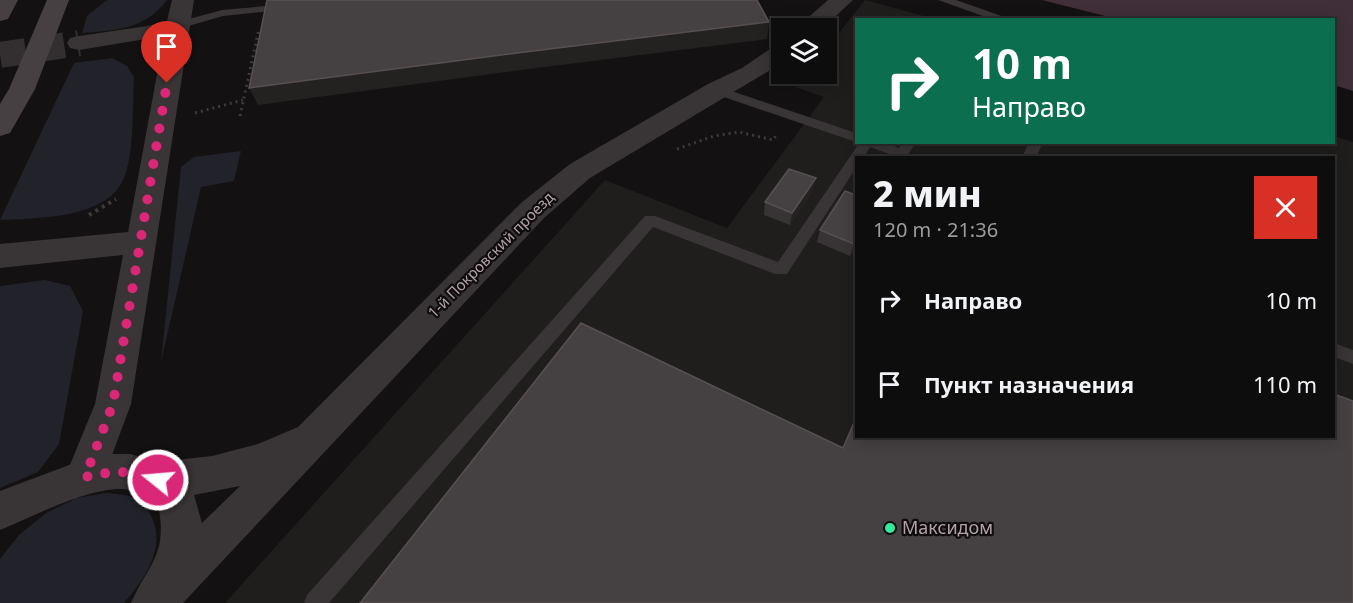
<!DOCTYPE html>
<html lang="ru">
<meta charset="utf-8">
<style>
body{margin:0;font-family:"Noto Sans",sans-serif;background:#1c1b1b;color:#f1f3f6;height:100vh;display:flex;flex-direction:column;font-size:22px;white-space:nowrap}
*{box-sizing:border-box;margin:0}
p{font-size:20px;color:#9b9c9d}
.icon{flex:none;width:33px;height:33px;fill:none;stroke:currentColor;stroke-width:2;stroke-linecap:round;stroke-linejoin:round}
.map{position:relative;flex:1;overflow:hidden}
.panel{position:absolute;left:855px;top:156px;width:480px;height:282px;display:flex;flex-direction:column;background:#0e0d0d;border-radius:0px;box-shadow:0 3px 15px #0003,0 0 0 2px #2e2d2e}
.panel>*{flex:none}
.hud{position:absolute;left:855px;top:18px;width:480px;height:126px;border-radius:0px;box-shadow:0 3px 15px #0003,0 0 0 2px #2e2d2e;background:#0b6e4f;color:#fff;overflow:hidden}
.tools{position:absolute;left:771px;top:18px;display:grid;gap:12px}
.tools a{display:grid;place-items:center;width:66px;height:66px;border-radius:0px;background:#0e0d0d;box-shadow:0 3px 15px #0003,0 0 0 2px #2e2d2e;font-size:30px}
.pin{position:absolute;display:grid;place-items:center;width:51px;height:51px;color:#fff;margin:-62px -26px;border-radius:50% 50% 50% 0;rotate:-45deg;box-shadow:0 0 6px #0007}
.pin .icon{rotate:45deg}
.me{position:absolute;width:66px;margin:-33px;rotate:287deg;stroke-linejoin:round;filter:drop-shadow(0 0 4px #0008)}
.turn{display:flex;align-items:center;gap:21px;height:126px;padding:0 18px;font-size:27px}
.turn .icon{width:78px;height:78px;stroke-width:2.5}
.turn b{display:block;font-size:42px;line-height:51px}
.round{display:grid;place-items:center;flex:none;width:63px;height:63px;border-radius:0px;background:#1c1b1b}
.head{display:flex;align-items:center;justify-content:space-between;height:102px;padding:0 18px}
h1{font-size:36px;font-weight:800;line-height:45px}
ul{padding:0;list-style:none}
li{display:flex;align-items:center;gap:18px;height:84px;padding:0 18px}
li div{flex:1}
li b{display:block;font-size:22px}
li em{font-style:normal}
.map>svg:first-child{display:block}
.built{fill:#201d1d;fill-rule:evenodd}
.green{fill:#22222a}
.water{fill:#402f39}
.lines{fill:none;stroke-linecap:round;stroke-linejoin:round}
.minor-tunnel{stroke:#332e2f;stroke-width:26;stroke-dasharray:26 13;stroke-linecap:butt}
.path-far1{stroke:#403a3d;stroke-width:3;stroke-dasharray:2 4;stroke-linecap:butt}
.path{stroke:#403a3d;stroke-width:4;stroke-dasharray:3 4.5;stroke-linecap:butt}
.service{fill:#393436;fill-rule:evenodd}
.minor{fill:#393436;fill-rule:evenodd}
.tertiary{fill:#393436;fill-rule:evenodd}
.secondary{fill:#474043;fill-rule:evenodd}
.wall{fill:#383435}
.shaded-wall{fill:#242121}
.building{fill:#454041;stroke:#575052;stroke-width:1.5}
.route{stroke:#db2777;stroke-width:10;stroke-dasharray:0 18}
.poi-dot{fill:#31eb9d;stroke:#0e0c0c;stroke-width:2}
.labels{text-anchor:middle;stroke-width:4.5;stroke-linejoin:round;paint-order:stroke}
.street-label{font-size:15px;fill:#b3a3a9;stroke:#0e0c0c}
.near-poi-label{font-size:18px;fill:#b3a3a9;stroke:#0e0c0c;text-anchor:start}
</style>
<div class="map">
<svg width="1353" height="603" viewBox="0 0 1353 603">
<rect width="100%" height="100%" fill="#131111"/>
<path class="built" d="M865 0 935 19 856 20V142H1334V136L1353 142V603H225L605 180 727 228 824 97 795 87 806 74H826L827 48ZM856 158H1334V436H856Z"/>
<path class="green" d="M107 0H167C144 30 116 30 82 33L87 16Z
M112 58 127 66 134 77C132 105 135 159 122 182 103 219 37 218 0 220L74 63Z
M241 151 234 181 201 187 161 362 181 167 194 157Z
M45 280 70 286 83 311 59 444 38 472 0 488V286Z
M106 493C113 494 122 494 129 496 140 499 148 509 152 518 166 549 144 580 124 603H0V559L19 535 46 513 77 498Z"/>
<path class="water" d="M1042 0H1353V91L1334 85V20L1117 19Z"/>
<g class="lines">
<path class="minor-tunnel" d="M0 55 79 43"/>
<path class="path-far1" d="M195 113 243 100
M240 116 259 29
M677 149 714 136 739 132 773 140 777 134"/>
<path class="path" d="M89 215 116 199"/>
<path class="service" d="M938 0H956L1013 20H994Z
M277 5 283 8 281 10 223 16 178 29 172 25 174 23 222 10Z
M717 86 856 133V142L712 93 711 90Z
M860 142H884L899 148 902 142H916L906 158 897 157 870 147 864 158H856V168L787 274H775L653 227 329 603H304L307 595 645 216H655L778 262Z
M1029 142H1043L1036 158H1022Z
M1334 343 1353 350V364L1334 357Z"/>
<path class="minor" d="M172 0H194L131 404 99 490 85 495 71 490 65 477 95 404 123 255 0 268V244L128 232 164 36 79 50 70 48 67 43 70 38 79 36 147 26 167 21Z"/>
<path class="tertiary" d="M828 0H853L823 28H799L802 23Z
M782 45V63L590 178 544 218 183 603H131C147 566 167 556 159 510 154 503 147 495 138 492 104 478 33 517 0 530V491L85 459 108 454H130L158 462 212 456 258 444 298 427 522 202 570 164 708 84 742 68 773 47ZM240 486 202 523 194 495Z"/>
<path class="secondary" d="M0 0H18L8 19 0 21Z
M47 0H69L35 89 10 133 0 136V104L9 89Z"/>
</g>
<path class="wall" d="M813 191 790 225 764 215 765 202Z
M845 191 856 246 850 256 817 242 820 230Z"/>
<path class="shaded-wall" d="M769 22 767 39 513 71 258 105 249 88 509 54Z
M816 178 813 191 790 225 792 213Z
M856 240V246L850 256 854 244Z"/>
<path class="building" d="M267 0H757L769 22 509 54 249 88Z
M789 169 816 178 792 213 765 202Z
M845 191 856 195V240L854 244 820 230Z
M581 323 843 448 856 418V436H1334V394L1353 401V603H360Z"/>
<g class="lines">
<path class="route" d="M158 480C131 469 114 471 85 477L113 404 167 83"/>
</g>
<circle class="poi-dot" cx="890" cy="528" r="6"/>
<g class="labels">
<g class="street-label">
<text transform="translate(491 255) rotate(-45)" y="5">1-й Покровский проезд</text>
</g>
<g class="near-poi-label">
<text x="902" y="534">Максидом</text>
</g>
</g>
</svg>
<div class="tools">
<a><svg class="icon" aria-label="layers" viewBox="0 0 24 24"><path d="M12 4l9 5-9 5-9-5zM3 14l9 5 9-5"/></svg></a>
</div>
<div class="pin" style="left:167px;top:83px;background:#d93025"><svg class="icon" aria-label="arrive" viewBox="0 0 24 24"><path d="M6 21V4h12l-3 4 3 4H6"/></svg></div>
<svg class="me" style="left:158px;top:480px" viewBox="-20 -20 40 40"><circle r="17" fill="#db2777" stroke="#fff" stroke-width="3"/><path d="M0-11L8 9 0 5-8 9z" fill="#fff"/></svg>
<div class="hud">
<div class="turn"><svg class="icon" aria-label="right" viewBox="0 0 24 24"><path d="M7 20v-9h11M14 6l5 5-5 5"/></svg><div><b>10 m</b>Направо</div></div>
</div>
<section class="panel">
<div class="head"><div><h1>2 мин</h1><p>120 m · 21:36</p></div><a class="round" style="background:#d93025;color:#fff"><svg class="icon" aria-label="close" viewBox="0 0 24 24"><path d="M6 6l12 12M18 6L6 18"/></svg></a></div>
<ul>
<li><svg class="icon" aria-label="right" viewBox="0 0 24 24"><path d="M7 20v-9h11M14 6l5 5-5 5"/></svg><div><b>Направо</b></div><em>10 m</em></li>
<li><svg class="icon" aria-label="arrive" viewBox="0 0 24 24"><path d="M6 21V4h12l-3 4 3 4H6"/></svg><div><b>Пункт назначения</b></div><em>110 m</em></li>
</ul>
</section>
</div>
